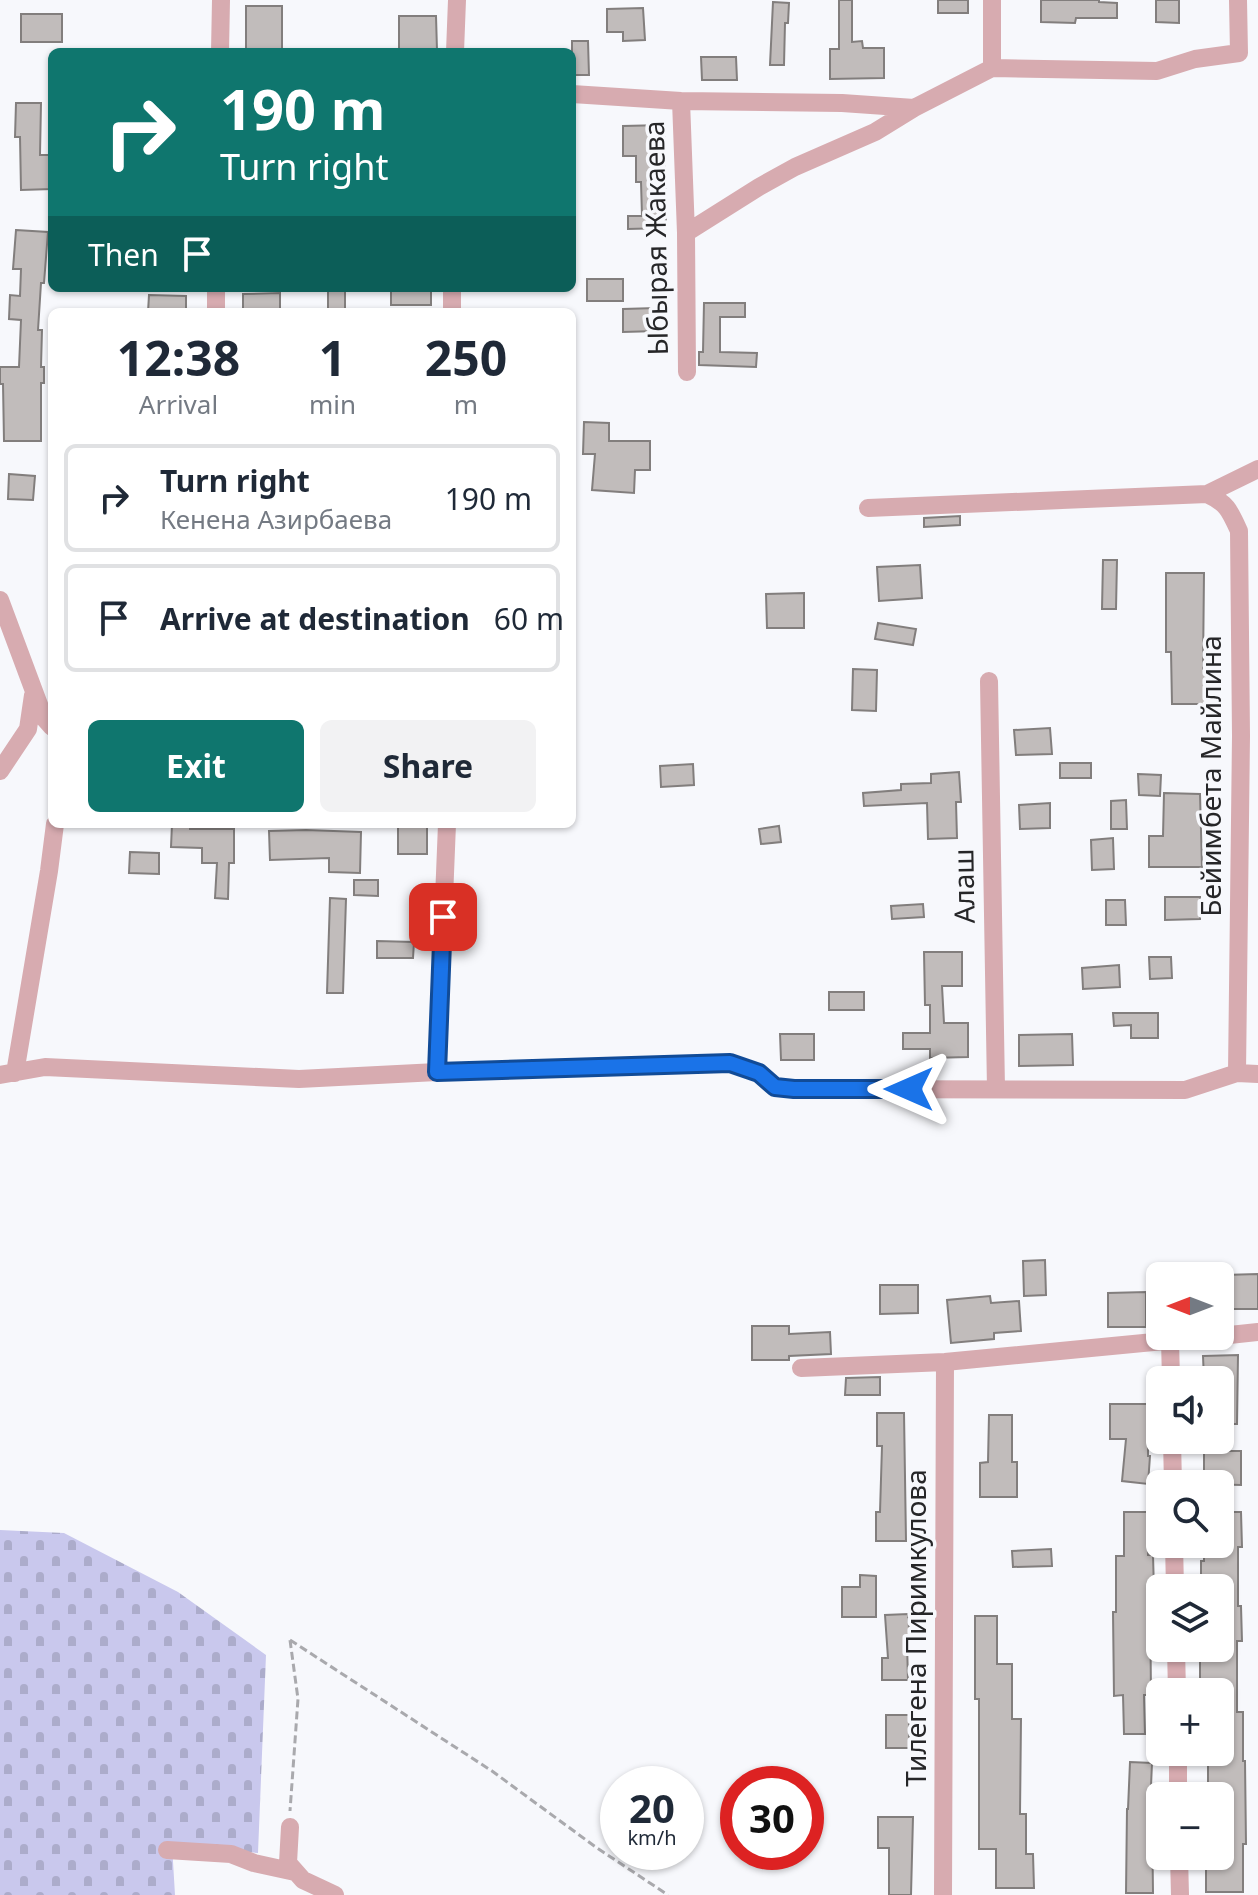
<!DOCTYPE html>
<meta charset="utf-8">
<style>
body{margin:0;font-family:"Noto Sans",sans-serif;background:#f2f2f3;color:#1f2937;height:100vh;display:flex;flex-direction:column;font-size:30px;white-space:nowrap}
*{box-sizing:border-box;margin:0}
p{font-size:26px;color:#747a83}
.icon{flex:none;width:44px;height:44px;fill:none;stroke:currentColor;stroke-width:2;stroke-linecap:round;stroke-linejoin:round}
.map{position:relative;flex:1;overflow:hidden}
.drawer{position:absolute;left:48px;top:308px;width:528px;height:520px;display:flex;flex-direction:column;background:#fff;border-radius:12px;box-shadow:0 2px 6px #0004}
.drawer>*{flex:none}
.guide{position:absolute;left:48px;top:48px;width:528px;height:244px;border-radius:12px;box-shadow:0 2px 6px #0004;background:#0f766e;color:#fff;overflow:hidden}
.needle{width:52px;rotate:270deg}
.fabs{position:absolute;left:1146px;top:1262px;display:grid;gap:16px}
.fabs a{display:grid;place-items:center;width:88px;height:88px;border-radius:12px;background:#fff;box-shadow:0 2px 6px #0004;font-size:40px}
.speed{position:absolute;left:600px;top:1766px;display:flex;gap:16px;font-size:40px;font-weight:700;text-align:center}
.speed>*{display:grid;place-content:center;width:104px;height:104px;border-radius:50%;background:#fff;box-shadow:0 2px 6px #0004;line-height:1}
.speed small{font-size:20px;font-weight:400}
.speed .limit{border:12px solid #d22;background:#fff;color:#111}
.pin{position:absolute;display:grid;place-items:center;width:68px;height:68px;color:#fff;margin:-34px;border-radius:16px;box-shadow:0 4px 12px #0006}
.me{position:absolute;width:88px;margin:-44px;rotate:270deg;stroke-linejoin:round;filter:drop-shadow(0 0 6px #0008)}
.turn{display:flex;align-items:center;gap:28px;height:168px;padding:0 40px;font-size:36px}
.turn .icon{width:104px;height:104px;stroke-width:2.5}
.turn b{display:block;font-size:56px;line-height:68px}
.then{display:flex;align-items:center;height:76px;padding:0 40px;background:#0003;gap:16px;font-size:30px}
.eta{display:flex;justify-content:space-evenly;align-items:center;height:136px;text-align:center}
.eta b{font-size:48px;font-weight:700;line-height:56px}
.button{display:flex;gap:16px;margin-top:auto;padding:16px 40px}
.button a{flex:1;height:92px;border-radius:12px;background:#0f766e;color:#fff;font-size:32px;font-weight:700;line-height:92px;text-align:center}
.button a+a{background:#f2f2f3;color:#1f2937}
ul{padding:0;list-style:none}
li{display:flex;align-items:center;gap:24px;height:108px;margin:0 16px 12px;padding:0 24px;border:4px solid #e0e1e3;border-radius:12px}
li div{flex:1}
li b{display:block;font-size:30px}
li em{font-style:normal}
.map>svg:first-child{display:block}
.cemetery{fill:url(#cemetery-stones)}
.building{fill:#c1bcbb;stroke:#827e7d;stroke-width:2}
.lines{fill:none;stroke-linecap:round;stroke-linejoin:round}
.path{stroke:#a9a9ad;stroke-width:3;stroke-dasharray:8 4;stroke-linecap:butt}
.minor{stroke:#d7abb0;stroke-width:18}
.route-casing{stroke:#114b97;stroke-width:20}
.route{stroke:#1a73e8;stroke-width:14}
.labels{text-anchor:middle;stroke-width:7;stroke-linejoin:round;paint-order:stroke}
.street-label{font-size:28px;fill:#262628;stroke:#f7f8fc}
</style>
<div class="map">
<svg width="1258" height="1895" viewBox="0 0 1258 1895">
<defs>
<pattern id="cemetery-stones" width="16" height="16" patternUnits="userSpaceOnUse" patternTransform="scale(2)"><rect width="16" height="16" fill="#c9c8ed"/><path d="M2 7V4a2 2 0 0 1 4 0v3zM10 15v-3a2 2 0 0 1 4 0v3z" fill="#acaccb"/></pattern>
</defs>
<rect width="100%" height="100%" fill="#f7f8fc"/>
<path class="cemetery" d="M0 1530 64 1533 178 1592 266 1655 258 1853 172 1845 175 1895H0Z"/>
<path class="building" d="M839 0H852V42L862 41 863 48H884V78L830 79V49H839Z
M938 0H968V13H938Z
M1041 0H1099V2L1117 3V18H1076L1075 23 1041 22Z
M1156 0H1179V23L1156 22Z
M773 2 789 3 788 23H785L784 65H770Z
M246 6H282V52H246Z
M643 8 645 40 623 41V32H607V9Z
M21 14H62V42H21Z
M399 16H436L437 50H399Z
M572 41H588L589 75H572Z
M701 57H736L737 80H702Z
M16 103H41L40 155H52V189L21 190 20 137H15Z
M664 125 666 228 628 229V216H642L641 182H636V156H623V126Z
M16 230 48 232 44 283H41L38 330H42L41 367H44V383H41V441H4L3 384H0V367H19L21 320 9 319 10 295 20 296 21 269H13Z
M587 279H623V301H587Z
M328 288H345V312H328Z
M391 288H431V305H391Z
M280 293V312H243V294Z
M149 295 186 296V312H148Z
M704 303H745V317H720V352L757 353 756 367 699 365V352H703Z
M656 308 657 331 623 332V309Z
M584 422 609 423V441H650V470H635L634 493 592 490 595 454H583Z
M9 474 35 476 33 500 8 499Z
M960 516V525L924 527V518Z
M1103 560H1117L1116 609H1102Z
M920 565 922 598 879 601 877 567Z
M1166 573H1204L1203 669H1209V704H1172L1171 652H1166Z
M804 593V628H767L766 594Z
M878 623 916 629 913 645 875 639Z
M853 669 877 670 876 711 852 710Z
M1050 728 1052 754 1016 755 1014 730Z
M1060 763H1091V778H1060Z
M693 764 694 785 661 787 660 766Z
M959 772 961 802H956L957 838 928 839 927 803 864 806 863 793 901 790V784L931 783V774Z
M1138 774 1161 775 1160 796 1139 795Z
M1164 793 1200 794 1202 867H1149V836H1163Z
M1126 800 1127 829H1111V801Z
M1050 803V828L1020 829 1019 805Z
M172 824H190V829H234V863H229L228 899 215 898 217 863H202V848L171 847Z
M398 825H427V854H398Z
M779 826 781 842 761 844 759 829Z
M306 830 361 832 360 873 329 872V858L270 860 269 831Z
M1113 838 1114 869 1092 870 1091 840Z
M130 852 159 853V874L129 873Z
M354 880H378V896L354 895Z
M1165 897H1200V919L1165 920Z
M330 898 346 899 343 993H327Z
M1106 900H1125L1126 925H1106Z
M923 904 924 917 892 919 891 906Z
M377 941 414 942 413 958H377Z
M924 952H962V986H942L944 1023H968V1057L930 1058V1049H903V1033H930V1005H925Z
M1149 957H1171L1172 978 1150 979Z
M1119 965 1120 987 1083 989 1082 968Z
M829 992H864V1010H829Z
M1113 1013H1158V1038H1131V1025L1114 1026Z
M780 1034H814V1060H781Z
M1072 1034 1073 1065 1019 1066V1035Z
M1045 1260 1046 1295 1024 1296 1023 1261Z
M1258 1274V1309H1224V1275Z
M880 1285H918V1313L880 1314Z
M1146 1292V1327H1108V1293Z
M990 1296 991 1303 1019 1301 1021 1331 994 1333V1339L951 1343 947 1300Z
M752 1326H789V1334L830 1332 831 1354 789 1356V1360H752Z
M1238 1355 1237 1424H1220V1380H1204L1203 1356Z
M880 1377V1395H845L846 1378Z
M1110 1404H1148V1456H1150L1148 1484 1122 1481 1126 1439H1110Z
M877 1413H904L906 1541H876V1512H880L882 1446H877Z
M989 1415H1012V1462H1017V1497H980V1463L988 1462Z
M1204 1451H1241V1485L1204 1484Z
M1124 1512H1148V1555H1153L1154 1590H1150L1151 1695H1144L1145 1734H1124L1123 1695 1114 1696 1113 1612H1116V1556H1124Z
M1220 1512H1241L1242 1547H1238V1606H1241L1242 1641H1237V1712H1243V1761H1245L1246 1844H1243V1892H1206V1858H1220V1795L1208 1796V1761H1220V1692H1200V1660H1220V1588H1201V1561H1204V1544H1220Z
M1051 1549 1052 1566 1013 1567 1012 1551Z
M860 1575 876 1576V1617H842V1587H860Z
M908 1614 910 1643H907L908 1680H882V1658H888L885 1615Z
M975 1616H997V1664H1012V1719H1021L1020 1814H1026V1854H1033L1034 1888H996V1849H979V1699H975Z
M886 1715H909V1748H886Z
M1130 1762 1152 1763 1150 1809H1152L1153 1893H1126L1127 1809H1128Z
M878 1817H913L911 1895H889V1848H878Z"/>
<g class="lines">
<path class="path" d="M290 1640 492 1771 597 1848 668 1895
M290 1640 298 1699 290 1811"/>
<path class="minor" d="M992 0V68
M220 52 221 0
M455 52 457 0
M572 94 681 101 842 103 914 108
M681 101 686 233 687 372
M686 233 759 187 795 167 875 132 914 108 992 68 1157 71 1195 59 1239 53 1238 0
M216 312V288
M452 312V288
M1207 494C1227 503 1230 511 1239 531L1241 736 1237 1073
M868 508 1207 494 1258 469
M0 600 44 718 52 727
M989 681 996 1089
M0 771 28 729 33 695
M437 1072 447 824
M15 1073 49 871 55 824
M0 1075 45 1067 299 1079 437 1072 730 1063 759 1073 775 1087 794 1089 1185 1090 1237 1073 1258 1074
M1220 1336 1258 1332
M1170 1340 1171 1380
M801 1368 945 1362 1216 1336
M1172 1440 1173 1484
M1174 1544 1175 1588
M1176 1648 1177 1692
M1178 1752V1796
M290 1827 288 1863 303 1880 335 1895
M167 1850 231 1854 254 1863 295 1872
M1179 1856 1180 1895
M943 1895 945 1362"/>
</g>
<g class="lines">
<g class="route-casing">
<path id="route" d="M443 917 437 1072 730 1063 759 1073 775 1087 794 1089H909"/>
</g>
<use href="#route" class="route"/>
</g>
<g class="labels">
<g class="street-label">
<text transform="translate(656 238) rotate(-91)" y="10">Ыбырая Жакаева</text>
<text transform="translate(1211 776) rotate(-90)" y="10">Бейимбета Майлина</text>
<text transform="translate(964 886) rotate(-91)" y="10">Алаш</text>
<text transform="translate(916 1628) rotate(-90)" y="10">Тилегена Пиримкулова</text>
</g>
</g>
</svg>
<div class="fabs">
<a><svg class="needle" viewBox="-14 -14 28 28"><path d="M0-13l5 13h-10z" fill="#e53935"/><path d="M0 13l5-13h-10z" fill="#747a83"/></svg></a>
<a><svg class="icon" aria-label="sound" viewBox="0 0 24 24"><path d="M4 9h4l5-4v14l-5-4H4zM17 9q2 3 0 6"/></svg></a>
<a><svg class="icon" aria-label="search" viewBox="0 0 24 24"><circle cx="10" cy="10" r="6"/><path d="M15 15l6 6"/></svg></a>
<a><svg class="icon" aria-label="layers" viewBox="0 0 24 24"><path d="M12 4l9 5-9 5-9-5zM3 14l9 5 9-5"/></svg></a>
<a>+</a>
<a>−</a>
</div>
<div class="speed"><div>20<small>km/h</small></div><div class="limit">30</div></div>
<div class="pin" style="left:443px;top:917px;background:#d93025"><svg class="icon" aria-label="arrive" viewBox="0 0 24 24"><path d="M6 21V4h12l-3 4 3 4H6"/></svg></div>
<svg class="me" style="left:909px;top:1089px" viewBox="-20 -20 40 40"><path d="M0-17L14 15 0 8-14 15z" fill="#1a73e8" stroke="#fff" stroke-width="4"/></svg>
<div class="guide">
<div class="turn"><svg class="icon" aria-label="right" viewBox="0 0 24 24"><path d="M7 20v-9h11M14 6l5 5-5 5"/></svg><div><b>190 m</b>Turn right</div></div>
<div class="then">Then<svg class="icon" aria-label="arrive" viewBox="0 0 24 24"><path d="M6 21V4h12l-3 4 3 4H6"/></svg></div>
</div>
<section class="drawer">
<div class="eta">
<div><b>12:38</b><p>Arrival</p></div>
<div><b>1</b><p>min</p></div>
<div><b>250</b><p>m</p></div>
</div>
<ul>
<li><svg class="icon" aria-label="right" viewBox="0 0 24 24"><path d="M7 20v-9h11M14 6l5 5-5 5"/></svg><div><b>Turn right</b><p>Кенена Азирбаева</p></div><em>190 m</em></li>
<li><svg class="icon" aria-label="arrive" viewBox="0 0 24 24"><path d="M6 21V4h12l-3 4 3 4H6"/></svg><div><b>Arrive at destination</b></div><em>60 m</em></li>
</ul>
<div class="button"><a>Exit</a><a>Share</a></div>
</section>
</div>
